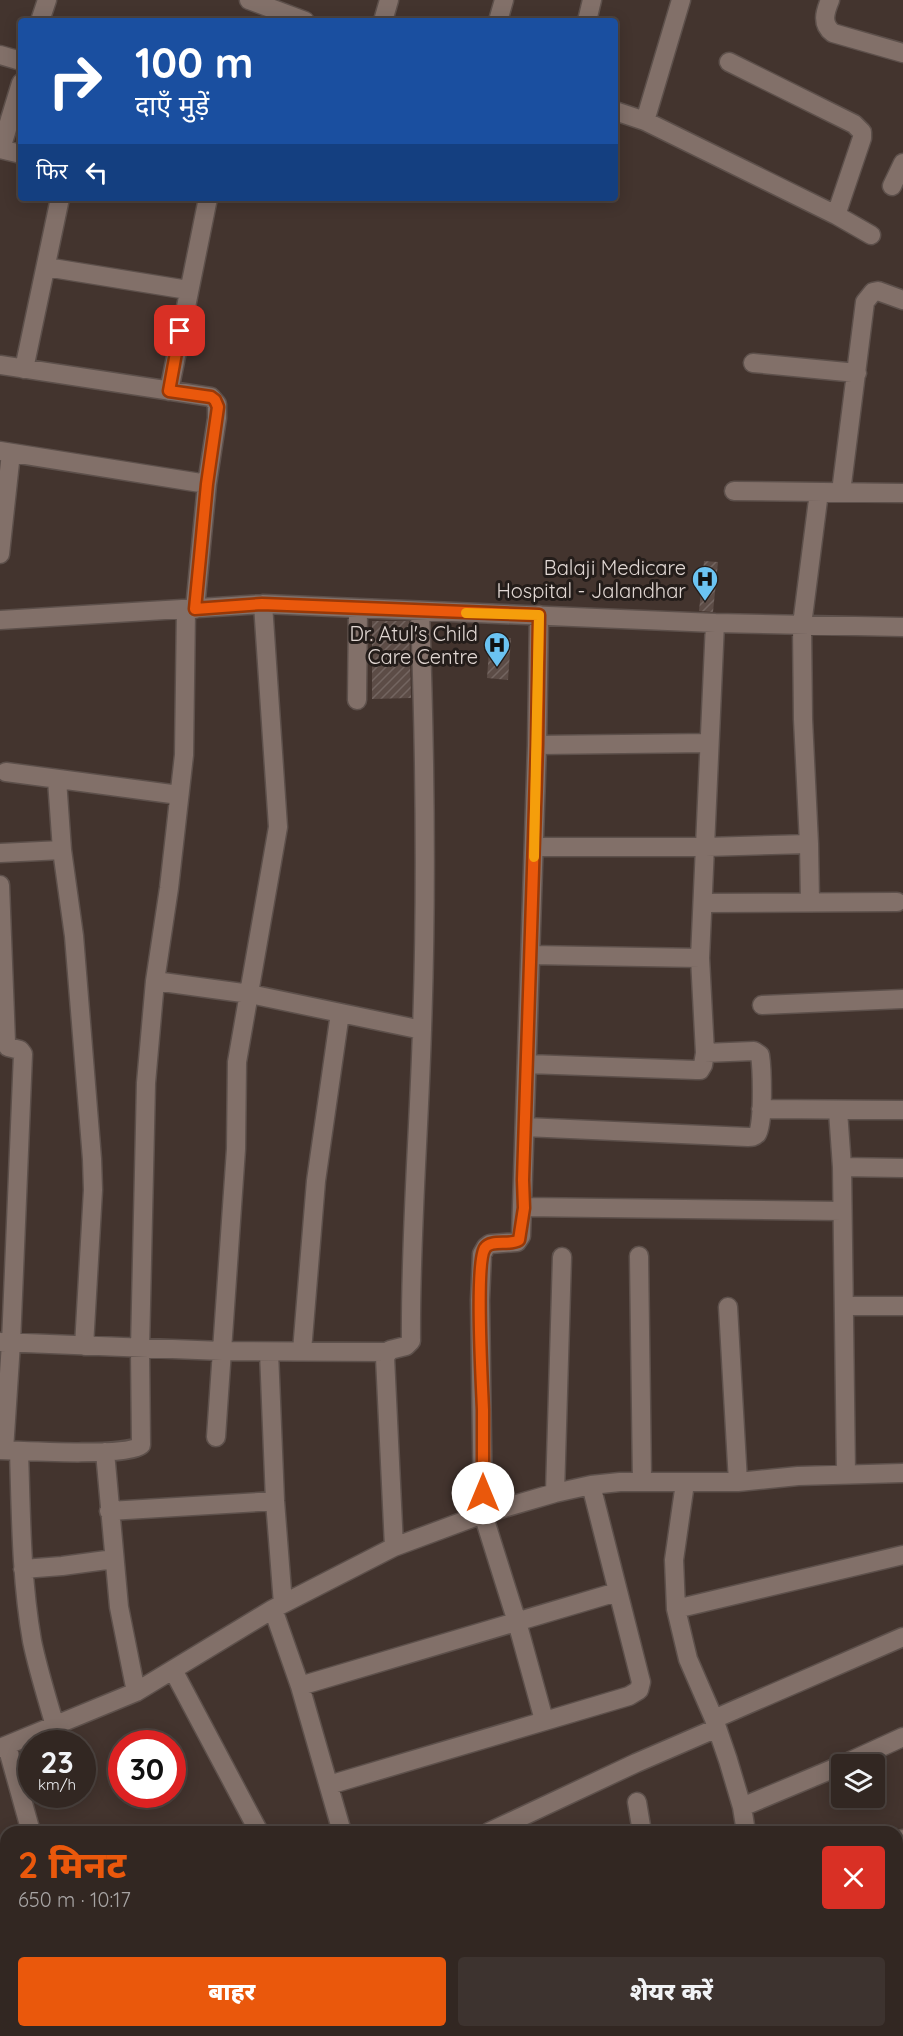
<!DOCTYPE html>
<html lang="hi">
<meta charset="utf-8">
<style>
body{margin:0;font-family:Quicksand,"Noto Sans Devanagari",sans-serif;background:#3d332f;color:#f1f3f6;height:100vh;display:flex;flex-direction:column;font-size:22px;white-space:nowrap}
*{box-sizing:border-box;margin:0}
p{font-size:20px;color:#a8a5a5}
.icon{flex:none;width:33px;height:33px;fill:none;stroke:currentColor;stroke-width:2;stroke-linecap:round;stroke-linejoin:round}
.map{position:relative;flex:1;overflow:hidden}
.details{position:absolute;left:0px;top:1826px;width:903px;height:212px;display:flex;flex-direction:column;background:#322722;border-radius:18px 18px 0 0;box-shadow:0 3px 15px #0003,0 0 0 2px #4d4440}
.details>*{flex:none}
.hud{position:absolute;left:18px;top:18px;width:600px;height:183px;border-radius:6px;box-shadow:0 3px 15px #0003,0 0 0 2px #4d4440;background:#1a4fa0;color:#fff;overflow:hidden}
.fabs{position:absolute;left:831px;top:1754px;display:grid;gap:12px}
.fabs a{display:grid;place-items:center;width:54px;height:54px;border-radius:6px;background:#322722;box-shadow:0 3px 15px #0003,0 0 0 2px #4d4440;font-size:30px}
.speed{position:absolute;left:18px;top:1730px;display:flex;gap:12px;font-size:30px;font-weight:700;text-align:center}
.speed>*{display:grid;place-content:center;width:78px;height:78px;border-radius:50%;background:#322722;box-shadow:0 3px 15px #0003,0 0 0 2px #4d4440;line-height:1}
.speed small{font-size:15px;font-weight:400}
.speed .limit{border:9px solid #d22;background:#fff;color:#111}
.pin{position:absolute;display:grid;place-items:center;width:51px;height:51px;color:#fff;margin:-26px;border-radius:12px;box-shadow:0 3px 9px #0006}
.me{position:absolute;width:66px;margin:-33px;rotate:0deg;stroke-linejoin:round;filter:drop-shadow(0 0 4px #0008)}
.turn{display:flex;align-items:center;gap:21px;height:126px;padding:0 18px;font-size:27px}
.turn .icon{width:78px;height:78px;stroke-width:2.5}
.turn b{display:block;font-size:42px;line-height:51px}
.then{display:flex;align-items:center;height:57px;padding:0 18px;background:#0003;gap:12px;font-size:22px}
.round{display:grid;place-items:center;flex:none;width:63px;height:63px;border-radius:6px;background:#3d332f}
.headline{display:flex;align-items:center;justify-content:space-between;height:102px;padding:0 18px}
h1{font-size:36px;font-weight:800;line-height:45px;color:#ea580c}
.primary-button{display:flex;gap:12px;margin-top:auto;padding:12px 18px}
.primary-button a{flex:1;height:69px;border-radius:6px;background:#ea580c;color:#fff;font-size:24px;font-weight:800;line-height:69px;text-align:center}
.primary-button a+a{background:#3d332f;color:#f1f3f6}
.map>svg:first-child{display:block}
.building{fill:url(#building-hatch)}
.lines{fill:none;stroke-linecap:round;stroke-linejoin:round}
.minor-casing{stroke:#5d504b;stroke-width:21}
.minor{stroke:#827069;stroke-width:18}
.route-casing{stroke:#983908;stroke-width:15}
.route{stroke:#ea580c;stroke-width:10}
.slow{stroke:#f59e0b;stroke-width:10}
.labels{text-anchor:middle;stroke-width:6;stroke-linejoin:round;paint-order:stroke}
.poi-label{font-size:20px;fill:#e1d7d3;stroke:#241d1a;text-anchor:end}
</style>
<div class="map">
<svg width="903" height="2036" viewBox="0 0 903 2036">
<defs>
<pattern id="building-hatch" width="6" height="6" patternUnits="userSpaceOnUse" patternTransform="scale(1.5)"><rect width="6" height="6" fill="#5c4c46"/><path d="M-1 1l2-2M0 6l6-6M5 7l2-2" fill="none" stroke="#736560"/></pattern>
</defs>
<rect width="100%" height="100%" fill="#43342e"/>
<path class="building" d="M704 561 718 562 713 612 699 611Z
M372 621H409L411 698 372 699Z
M490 637 511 638 508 680 487 678Z"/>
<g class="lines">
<g class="minor-casing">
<path id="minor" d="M249 0 305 21
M830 0C825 12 821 24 833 33L903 53
M40 21 47 0
M383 21 389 0
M498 21 504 0
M587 21 592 0
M0 55 21 61
M729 62 854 124 862 132V138L836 215
M615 111 645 121 836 215 871 235
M645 121 681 0
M0 149 21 154
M1 149 21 83
M892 186 903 163
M46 267 188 290
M753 363 857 373
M0 365 211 397 217 404V418L207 484 195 609
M24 369 60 198
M169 391 208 198
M0 451 207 484
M734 491 903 493
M841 492 865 302 873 292 878 291 903 300
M0 554 11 453
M539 615 537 745 521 1236 517 1242 490 1244 486 1247 482 1254 480 1300 483 1514 517 1622 544 1720
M0 620 263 604 715 623 903 627
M357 700 358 609
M537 745 709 743
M6 772 179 795
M57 780 62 850 74 936 92 1159 93 1190 84 1346
M534 847H706L809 844
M0 853 62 850
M0 885 6 1042 8 1047 20 1050 23 1054 11 1343 4 1450
M810 902 809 844 803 719 802 625 819 492
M703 903 897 902
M531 955 700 958
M155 981 250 994 422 1030
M762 1005 903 999
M528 1064 696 1070H700L703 1065 705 1053 700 958 715 623
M761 1109 903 1110
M838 1111 842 1167 846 1475
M525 1127 748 1137C752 1137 754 1137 757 1134 764 1125 762 1068 760 1055L754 1051 705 1053
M842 1167 903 1168
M524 1207 842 1211
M639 1256 642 1481
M844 1306H903
M728 1307 738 1482
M0 1342 222 1351 387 1352
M302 1351 316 1181 340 1013
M269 1352 275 1501 283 1604
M216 1437 236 1149 237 1062 278 827 263 604
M0 1450C23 1451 128 1457 141 1445L140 1349 146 1083 155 981 169 888 184 755 186 609
M19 1451C21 1514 21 1578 32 1641 38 1670 47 1698 55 1726
M105 1452 119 1607 136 1692
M685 1483 674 1560 676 1609 688 1659 714 1719 728 1760 742 1807 746 1832
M555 1493 562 1257
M109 1511 275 1501
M394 1547 385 1357 390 1350 406 1346 411 1341C410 1237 419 1133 422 1029 427 889 425 751 420 611
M23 1569 62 1566 114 1559
M273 1609 300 1686 342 1832
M676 1609 903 1555
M173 1670 259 1832
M300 1686 617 1592
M714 1719 903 1637
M7 1746 31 1832
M0 1748 136 1692 273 1609 394 1547 483 1514 555 1493 591 1485 620 1482H738L798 1476 903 1473
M844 1764 903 1737
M329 1785 629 1696 639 1690 641 1682 591 1485
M637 1802 642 1832
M742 1807 842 1765
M489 1832 636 1763 717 1728
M897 1842 903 1839
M897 1922 903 1935
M78 2031V2036
M221 2031 222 2036
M306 2031 307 2036
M393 2031 395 2036
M494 2031 495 2036
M860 2031 862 2036
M688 2036 707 2031"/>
</g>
<use href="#minor" class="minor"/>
</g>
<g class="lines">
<g class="route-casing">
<path id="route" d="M180 331 169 391 211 397 215 400 218 407 207 484 195 609 262 604 539 615 537 745 523 1180 524 1208 519 1240C510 1246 491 1239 485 1248 475 1262 482 1385 483 1410 483 1438 483 1465 483 1493"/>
</g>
<use href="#route" class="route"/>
<path class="slow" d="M466 613 539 615 534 857"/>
</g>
<defs>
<g id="hospital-pin" transform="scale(1.35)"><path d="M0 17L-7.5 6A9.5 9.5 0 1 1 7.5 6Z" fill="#6bc3f2" stroke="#241d1a"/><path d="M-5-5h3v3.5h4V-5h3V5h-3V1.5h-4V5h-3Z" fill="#111"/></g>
</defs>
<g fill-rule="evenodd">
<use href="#hospital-pin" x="705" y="579"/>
<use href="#hospital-pin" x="497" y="645"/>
</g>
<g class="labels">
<g class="poi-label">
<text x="686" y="575">Balaji Medicare<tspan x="686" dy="23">Hospital - Jalandhar</tspan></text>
<text x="478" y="641">Dr. Atul's Child<tspan x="478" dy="23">Care Centre</tspan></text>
</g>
</g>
</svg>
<div class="fabs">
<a><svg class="icon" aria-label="layers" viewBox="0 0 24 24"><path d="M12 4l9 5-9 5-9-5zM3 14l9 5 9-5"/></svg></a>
</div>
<div class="speed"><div>23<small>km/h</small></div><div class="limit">30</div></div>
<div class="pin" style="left:180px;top:331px;background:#d93025"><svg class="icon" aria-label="arrive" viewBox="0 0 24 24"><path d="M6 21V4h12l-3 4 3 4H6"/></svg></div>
<svg class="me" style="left:483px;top:1493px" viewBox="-20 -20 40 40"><circle r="19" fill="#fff"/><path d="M0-13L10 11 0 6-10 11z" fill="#ea580c"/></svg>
<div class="hud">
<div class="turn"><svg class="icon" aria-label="right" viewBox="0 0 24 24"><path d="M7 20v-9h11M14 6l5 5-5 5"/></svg><div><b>100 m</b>दाएँ मुड़ें</div></div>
<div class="then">फिर<svg class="icon" aria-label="left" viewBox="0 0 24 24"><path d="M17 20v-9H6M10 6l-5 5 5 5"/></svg></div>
</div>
<section class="details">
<div class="headline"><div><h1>2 मिनट</h1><p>650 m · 10:17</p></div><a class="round" style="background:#d93025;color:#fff"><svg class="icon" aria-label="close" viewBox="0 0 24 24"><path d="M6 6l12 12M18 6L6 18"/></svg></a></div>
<div class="primary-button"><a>बाहर</a><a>शेयर करें</a></div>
</section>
</div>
